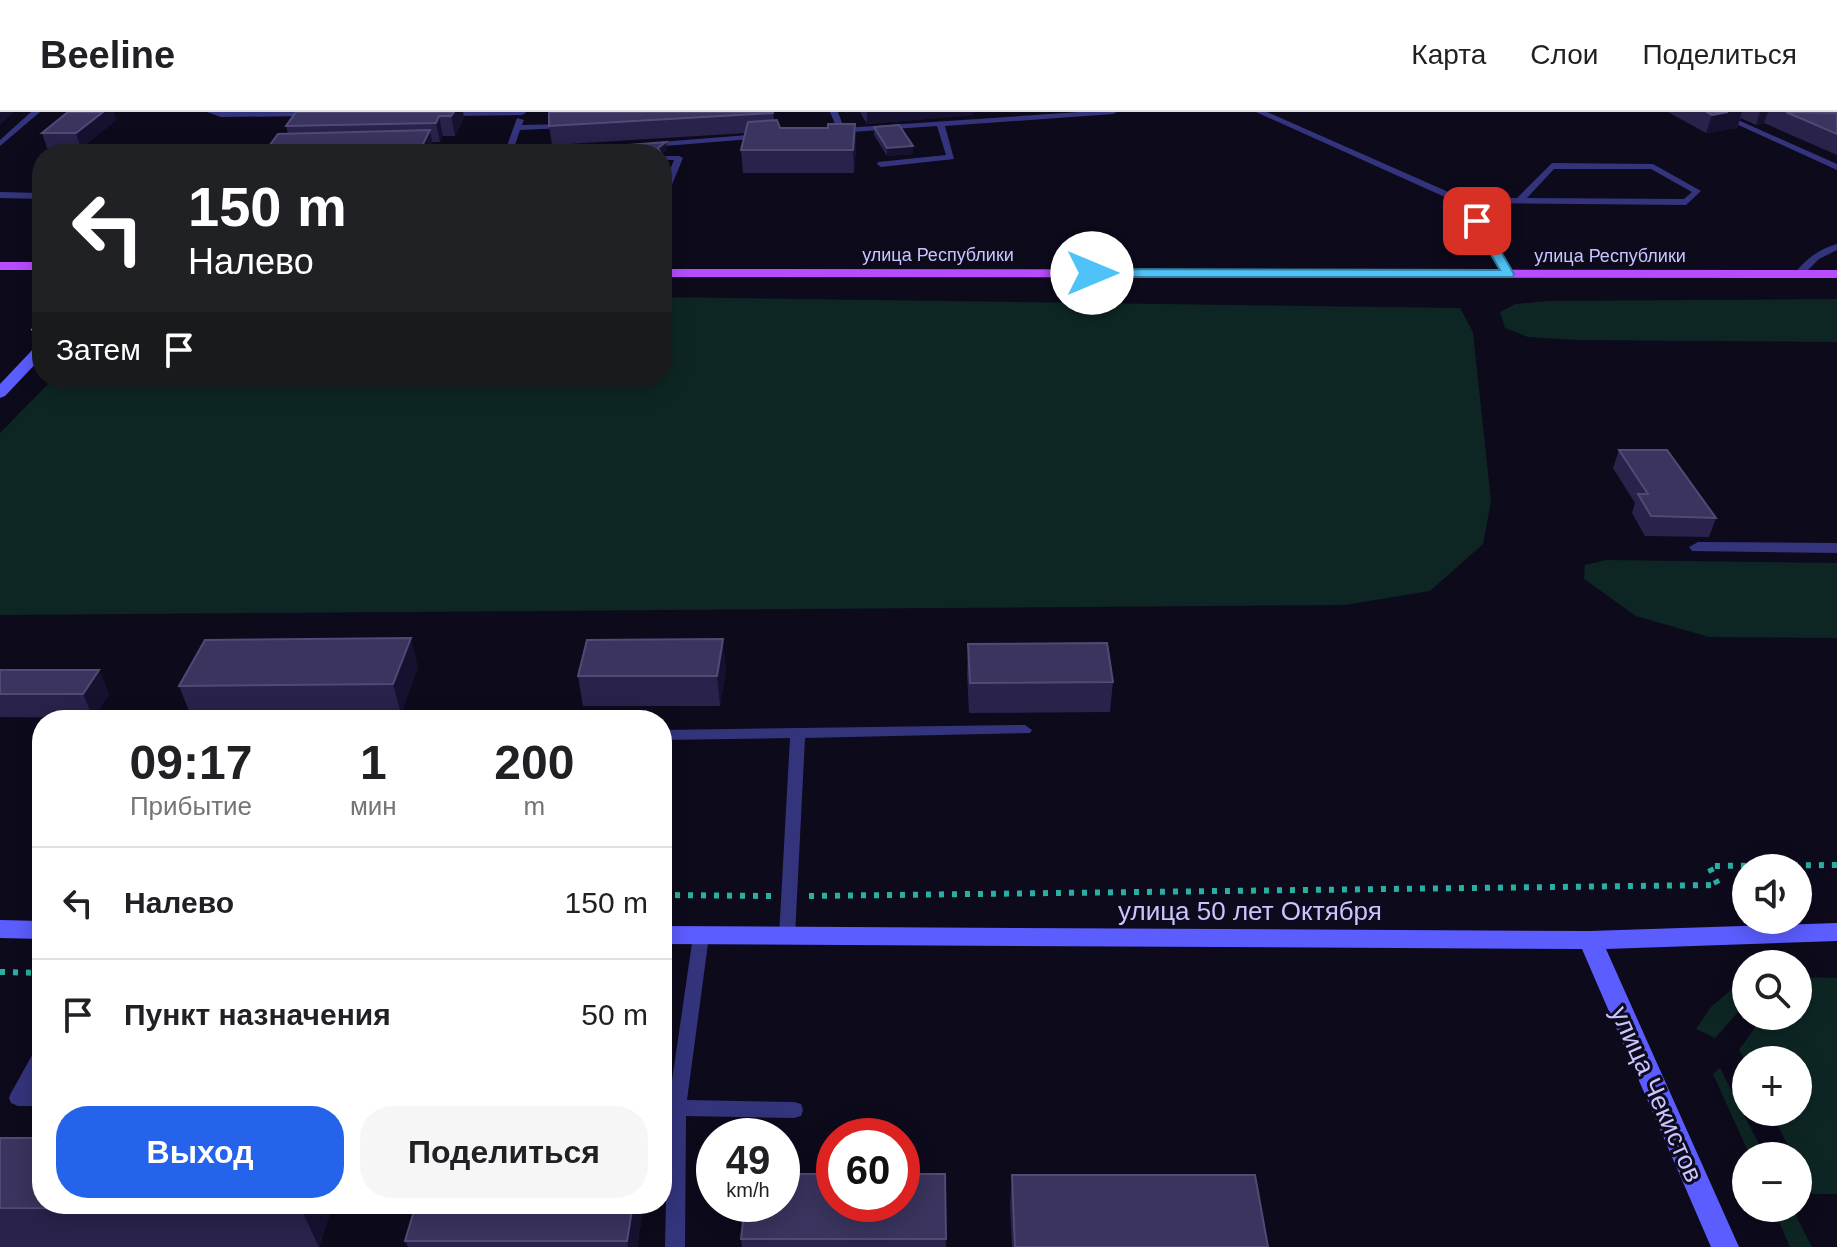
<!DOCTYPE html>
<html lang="ru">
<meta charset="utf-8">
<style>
body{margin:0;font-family:Arial,sans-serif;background:#f6f6f6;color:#202124;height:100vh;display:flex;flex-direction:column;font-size:30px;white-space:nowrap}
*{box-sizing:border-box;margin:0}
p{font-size:26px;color:#757577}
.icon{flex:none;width:44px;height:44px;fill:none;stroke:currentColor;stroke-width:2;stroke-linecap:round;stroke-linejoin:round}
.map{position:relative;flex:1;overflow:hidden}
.sheet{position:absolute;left:32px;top:598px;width:640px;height:504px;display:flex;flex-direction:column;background:#fff;border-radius:32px;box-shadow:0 4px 20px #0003}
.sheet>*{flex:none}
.hud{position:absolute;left:32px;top:32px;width:640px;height:244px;border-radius:32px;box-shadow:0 4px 20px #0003;background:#202124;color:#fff;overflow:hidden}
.tools{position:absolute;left:1732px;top:742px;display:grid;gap:16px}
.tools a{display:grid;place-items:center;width:80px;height:80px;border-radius:50%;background:#fff;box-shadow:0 4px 20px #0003;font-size:40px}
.speed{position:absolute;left:696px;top:1006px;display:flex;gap:16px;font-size:40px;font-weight:700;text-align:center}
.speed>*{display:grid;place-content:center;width:104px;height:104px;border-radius:50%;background:#fff;box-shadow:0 4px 20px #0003;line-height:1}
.speed small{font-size:20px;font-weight:400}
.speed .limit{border:12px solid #d22;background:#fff;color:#111}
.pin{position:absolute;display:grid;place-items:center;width:68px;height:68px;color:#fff;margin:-34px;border-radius:16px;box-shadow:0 4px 12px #0006}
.me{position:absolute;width:88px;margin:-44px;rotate:90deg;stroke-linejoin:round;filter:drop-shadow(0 0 6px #0008)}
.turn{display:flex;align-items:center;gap:28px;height:168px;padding:0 24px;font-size:36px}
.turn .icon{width:104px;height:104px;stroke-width:2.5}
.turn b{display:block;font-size:56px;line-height:68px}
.then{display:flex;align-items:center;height:76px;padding:0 24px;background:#0003;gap:16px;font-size:30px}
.eta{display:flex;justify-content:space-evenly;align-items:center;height:136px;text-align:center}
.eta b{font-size:48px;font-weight:700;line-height:56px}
.cta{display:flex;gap:16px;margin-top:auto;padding:16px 24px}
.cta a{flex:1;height:92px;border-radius:32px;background:#2563eb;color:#fff;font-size:32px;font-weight:700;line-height:92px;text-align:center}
.cta a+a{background:#f6f6f6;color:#202124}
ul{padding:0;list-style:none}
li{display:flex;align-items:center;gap:24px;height:112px;padding:0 24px;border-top:2px solid #e0e0e0}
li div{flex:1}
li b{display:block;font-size:30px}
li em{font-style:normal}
header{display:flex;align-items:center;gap:48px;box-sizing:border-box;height:112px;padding:0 40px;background:#fff;border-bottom:2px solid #e0e0e0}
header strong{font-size:38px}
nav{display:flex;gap:44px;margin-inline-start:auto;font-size:28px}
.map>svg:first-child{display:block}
.green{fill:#0d2624}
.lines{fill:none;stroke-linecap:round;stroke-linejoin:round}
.path-far1{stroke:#29b0a3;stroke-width:4;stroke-dasharray:3 5;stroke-linecap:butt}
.path{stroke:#29b0a3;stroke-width:6;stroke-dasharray:5 8;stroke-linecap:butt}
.lane{fill:#34347d;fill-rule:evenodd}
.street{fill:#34347d;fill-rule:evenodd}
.secondary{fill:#5c5dff;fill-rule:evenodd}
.primary{fill:#b74cff;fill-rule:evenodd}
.wall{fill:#29224b}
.shaded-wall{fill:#171130}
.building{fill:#3a345e;stroke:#514a77;stroke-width:2}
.route{fill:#4fc3f7;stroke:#337fa1;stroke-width:2}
.labels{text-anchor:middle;stroke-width:6;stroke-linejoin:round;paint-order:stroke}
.far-street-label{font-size:18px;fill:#cac5ff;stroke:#0d0a1c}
.near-street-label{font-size:26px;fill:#cac5ff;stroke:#0d0a1c}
</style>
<header>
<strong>Beeline</strong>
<nav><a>Карта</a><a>Слои</a><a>Поделиться</a></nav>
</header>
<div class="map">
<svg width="1837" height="1135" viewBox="0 0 1837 1135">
<rect width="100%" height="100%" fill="#0d0a1c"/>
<path class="green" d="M662 185 1460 196 1473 220 1491 389 1483 432 1430 479 1345 493 0 503V321L54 266H662Z
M1837 187V230L1577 228 1528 225 1505 216 1500 200 1515 192 1549 189Z
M1606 448 1837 451V526L1709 525 1636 504 1584 467 1585 453Z
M1746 865V891L1715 926 1696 917 1711 895Z
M1798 865 1837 866V1082H1812L1798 1055V1044H1793L1771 1000H1798V948H1746V951L1739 938 1763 904H1798Z
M1720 956 1765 1044H1750L1713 962Z
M1773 1096H1792L1812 1135H1790Z"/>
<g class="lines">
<path class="path-far1" d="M32 219 42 208"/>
<path class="path" d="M662 783 771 784
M809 784 1718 773 1709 754 1837 753
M0 860 42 861"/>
<path class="lane" d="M31 0H40L0 34V28Z
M207 0H311L314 2 310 4 221 5Z
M444 0H525L526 1 522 3 447 4H444Z
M830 0H838L844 16 1079 0H1117L1113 2 945 14 954 47 881 55 877 52 878 50 946 43 937 14 837 21 833 19 837 17Z
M1256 0H1267L1453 82 1468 85 1517 86 1552 51 1653 52 1701 79 1686 93 1474 91 1492 129 1513 162 1508 165 1505 164 1482 129 1464 90 1447 86ZM1554 57H1651L1692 80 1684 87 1527 86Z
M1710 0H1720L1837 52V58Z
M517 6 524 8 522 13 566 12 570 14 566 16 520 18 512 42H504Z
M761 22H764V26L565 42H530L534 40Z
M59 39H62L66 41 57 42Z
M662 44H679L683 46 666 87 662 90V77L674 48H662Z
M0 80 42 81V87L0 86Z
M1837 132V138L1819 147 1801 165H1795V161C1806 147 1819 137 1837 132Z
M1025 613 1032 618 1030 621 805 626 795 824 793 828 787 830 781 828 779 824 790 626 662 628V618Z
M701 818 707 820 709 824 687 988 794 990 801 992 803 998 801 1004 794 1006 686 1004 685 1135H665L668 996 693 824 695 820Z
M42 934V958L32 978H42V994H18L11 991 9 986 11 981 36 936Z"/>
<path class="street" d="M1698 430 1837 431V441L1692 439 1689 435Z"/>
<path class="secondary" d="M42 232V245L5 284 0 286V272L37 233Z
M0 808 42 809V827L0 826Z
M1837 811V829L1606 837 1739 1135H1711L1582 837 662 832V814L1590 819Z"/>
<path class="primary" d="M0 150H42V158H0Z
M662 157 1837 158V166L662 165Z"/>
</g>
<path class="wall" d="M463 0 464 6 455 24H443L440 30H432L434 40V42H268L267 37 288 22 286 14Z
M773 0 774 8 780 16H828L855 12 856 34 854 61H743L741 38 746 21 552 33 549 14Z
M860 0H973V3L867 12Z
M1668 0H1837V43L1764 11 1756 13 1741 6 1737 16 1706 21Z
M116 8 81 36H47L42 21Z
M874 15 913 42 887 44 874 23Z
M1619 338 1716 406 1709 425 1645 424 1632 401 1635 391 1613 356Z
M968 532 1113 570 1110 600 969 601 967 561Z
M418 555 401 602 191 604 179 574Z
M726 557 720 594H583L578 564Z
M0 558H99L109 582 93 606 0 605Z
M0 1026 42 1092H333L319 1135H0Z
M945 1062 946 1135H742L741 1127Z
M1012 1063 1268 1135H1012L1010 1093Z
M416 1092H644L637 1135H408L405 1129Z"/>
<path class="shaded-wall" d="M0 0H14L0 13Z
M103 0H114L116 8 81 36 76 21Z
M454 0H463L464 6 455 24 451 4Z
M867 0H973V3L867 12Z
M1728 0H1742L1737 16 1706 21 1712 3Z
M1760 0H1768L1764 11 1756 13Z
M439 4 443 24 440 30 436 11Z
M855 12 856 34 854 61 853 38Z
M430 18 434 40V42H424L422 34Z
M666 30 667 38 662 42H659L658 36Z
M913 34V42L887 44V36Z
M411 526 418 555 401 602 393 572Z
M723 527 726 557 720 594 717 564Z
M99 558 109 582 93 606 83 582Z
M303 1092H333L319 1135 301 1097Z
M633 1092H644L637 1135H628L627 1129Z"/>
<path class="building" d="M68 0H103L76 21H42Z
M296 0H454L451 4H439L436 11 286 14Z
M549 0H773V1L549 14Z
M1707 0H1728L1712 3Z
M1786 0 1837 1V22Z
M777 8 780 16H828V12H855L853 38H741L748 10Z
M899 13 913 34 887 36 874 15Z
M430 18 422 34 267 37 278 22Z
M666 30 658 36 661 42H600L604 35Z
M1619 338H1667L1716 406 1651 404 1638 382H1648Z
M411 526 393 572 179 574 205 528Z
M723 527 717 564H578L587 528Z
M1107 531 1113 570 970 571 968 532Z
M0 558H99L83 582H0Z
M0 1026H42V1092H303L301 1097 0 1096Z
M782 1062H834V1092H902V1062H945L946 1127H741L745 1092H782Z
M1012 1063H1255L1268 1135H1015Z
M416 1092H633L627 1129H405Z"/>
<path class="route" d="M1473 106 1483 109 1514 162 1513 165H1092L1086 161 1092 157 1500 158 1471 109Z"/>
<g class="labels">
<g class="far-street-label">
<text x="938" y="149">улица Республики</text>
<text x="1610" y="150">улица Республики</text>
</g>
<g class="near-street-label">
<text x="1250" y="808">улица 50 лет Октября</text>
<text transform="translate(1657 982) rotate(66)" y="9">улица Чекистов</text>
</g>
</g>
</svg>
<div class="tools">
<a><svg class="icon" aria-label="sound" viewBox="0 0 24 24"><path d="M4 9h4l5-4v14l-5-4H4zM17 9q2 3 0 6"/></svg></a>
<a><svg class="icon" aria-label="search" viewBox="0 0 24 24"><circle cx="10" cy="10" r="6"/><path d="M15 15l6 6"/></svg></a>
<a>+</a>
<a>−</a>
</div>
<div class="speed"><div>49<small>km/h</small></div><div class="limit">60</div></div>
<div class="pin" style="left:1477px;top:109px;background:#d93025"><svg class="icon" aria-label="arrive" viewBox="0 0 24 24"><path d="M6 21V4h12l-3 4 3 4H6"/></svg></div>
<svg class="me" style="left:1092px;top:161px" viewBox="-20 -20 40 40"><circle r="19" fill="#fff"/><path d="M0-13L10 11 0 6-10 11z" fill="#4fc3f7"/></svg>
<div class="hud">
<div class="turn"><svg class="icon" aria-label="left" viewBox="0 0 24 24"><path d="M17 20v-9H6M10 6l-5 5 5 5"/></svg><div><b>150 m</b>Налево</div></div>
<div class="then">Затем<svg class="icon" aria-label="arrive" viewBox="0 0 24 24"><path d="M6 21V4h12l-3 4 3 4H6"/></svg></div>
</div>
<section class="sheet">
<div class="eta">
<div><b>09:17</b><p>Прибытие</p></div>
<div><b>1</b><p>мин</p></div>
<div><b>200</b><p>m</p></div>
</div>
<ul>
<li><svg class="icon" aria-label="left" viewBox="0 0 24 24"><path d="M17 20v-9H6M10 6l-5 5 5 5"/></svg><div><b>Налево</b></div><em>150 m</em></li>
<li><svg class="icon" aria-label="arrive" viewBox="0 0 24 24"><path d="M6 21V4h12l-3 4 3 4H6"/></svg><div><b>Пункт назначения</b></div><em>50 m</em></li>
</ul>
<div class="cta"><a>Выход</a><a>Поделиться</a></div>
</section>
</div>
